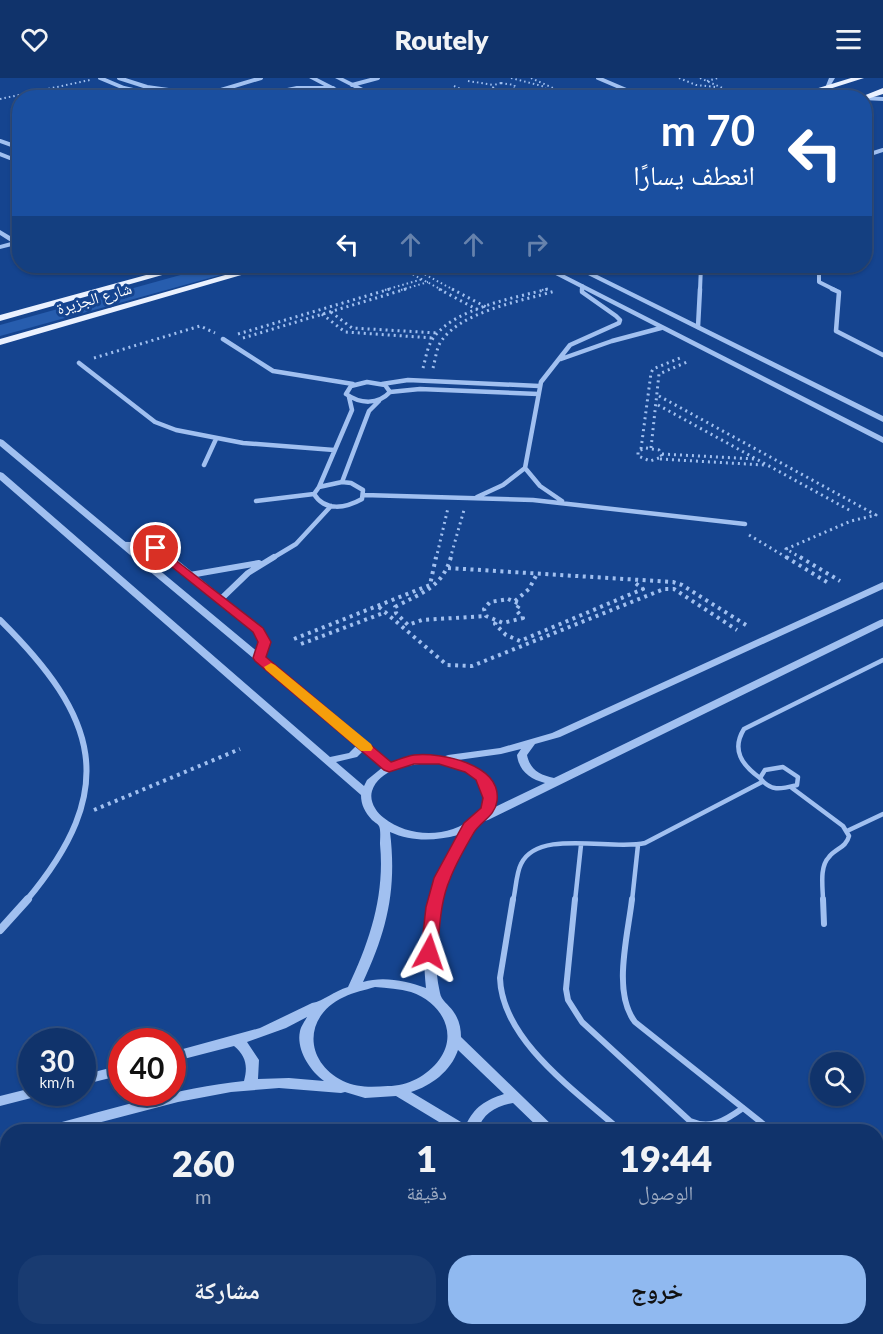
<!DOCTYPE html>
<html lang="ar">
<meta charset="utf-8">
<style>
body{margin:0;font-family:Lato,"Noto Naskh Arabic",sans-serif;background:#193b71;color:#f1f3f6;direction:rtl;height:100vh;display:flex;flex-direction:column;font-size:22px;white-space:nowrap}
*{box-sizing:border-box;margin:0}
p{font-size:20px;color:#9caac1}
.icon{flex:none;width:33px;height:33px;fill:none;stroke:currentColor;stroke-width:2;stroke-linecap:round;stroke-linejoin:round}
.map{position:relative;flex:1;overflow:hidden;direction:ltr}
.panel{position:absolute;left:0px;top:1046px;width:884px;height:212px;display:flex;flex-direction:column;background:#10336b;border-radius:24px 24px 0 0;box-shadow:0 2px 4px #0004,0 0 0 2px #304e7e;direction:rtl}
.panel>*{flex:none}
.hud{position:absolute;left:12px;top:12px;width:860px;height:183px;border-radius:24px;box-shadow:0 2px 4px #0004,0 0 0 2px #304e7e;direction:rtl;background:#1a4fa0;color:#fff;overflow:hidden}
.tools{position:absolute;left:810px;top:974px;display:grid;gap:12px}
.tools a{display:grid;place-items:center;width:54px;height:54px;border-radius:50%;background:#10336b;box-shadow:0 2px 4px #0004,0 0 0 2px #304e7e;font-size:30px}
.speed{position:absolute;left:18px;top:950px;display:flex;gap:12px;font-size:30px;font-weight:700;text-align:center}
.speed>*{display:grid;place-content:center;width:78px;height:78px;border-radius:50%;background:#10336b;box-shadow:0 2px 4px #0004,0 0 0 2px #304e7e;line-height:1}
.speed small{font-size:15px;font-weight:400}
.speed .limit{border:9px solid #d22;background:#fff;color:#111}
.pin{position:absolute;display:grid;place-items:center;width:51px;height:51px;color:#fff;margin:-26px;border:3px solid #fff;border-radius:50%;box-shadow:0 2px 6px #0007}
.me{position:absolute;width:66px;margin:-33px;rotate:5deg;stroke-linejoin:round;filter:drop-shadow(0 0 4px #0008)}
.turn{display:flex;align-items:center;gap:21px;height:126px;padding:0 18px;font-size:27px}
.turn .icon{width:78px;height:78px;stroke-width:2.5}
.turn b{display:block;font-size:42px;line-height:51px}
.lanes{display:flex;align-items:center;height:57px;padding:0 18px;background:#0003;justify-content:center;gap:30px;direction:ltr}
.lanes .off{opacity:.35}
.eta{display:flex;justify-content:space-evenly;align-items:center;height:102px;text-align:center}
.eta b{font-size:36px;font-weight:800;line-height:42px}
.primary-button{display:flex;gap:12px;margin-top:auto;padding:12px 18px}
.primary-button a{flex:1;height:69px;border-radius:24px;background:#90b9f0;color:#111;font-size:24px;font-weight:800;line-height:69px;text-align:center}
.primary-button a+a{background:#193b71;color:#f1f3f6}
header{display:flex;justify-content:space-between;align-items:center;height:78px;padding:0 18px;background:#10336b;font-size:27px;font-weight:800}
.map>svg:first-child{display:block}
.green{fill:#275dae}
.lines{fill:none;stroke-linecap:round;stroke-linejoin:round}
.path-far3{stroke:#a1c0f0;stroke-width:2;stroke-dasharray:1.5 3;stroke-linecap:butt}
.path-far2{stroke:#a1c0f0;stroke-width:3;stroke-dasharray:2 4;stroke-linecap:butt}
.path-far1{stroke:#a1c0f0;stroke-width:4;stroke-dasharray:3 4.5;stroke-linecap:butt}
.path{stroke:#a1c0f0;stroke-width:4.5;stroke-dasharray:4 6;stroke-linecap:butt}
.service-far1{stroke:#a1c0f0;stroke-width:4.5}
.service{stroke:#a1c0f0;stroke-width:6}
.minor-far3{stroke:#a1c0f0;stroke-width:4}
.minor-far2{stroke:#a1c0f0;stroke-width:4.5}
.minor-far1{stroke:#a1c0f0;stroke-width:6}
.minor{stroke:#a1c0f0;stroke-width:8}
.tertiary{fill:#a1c0f0;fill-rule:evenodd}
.primary{fill:#eaf1ff;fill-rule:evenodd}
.route{fill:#e11d48;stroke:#92132f;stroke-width:1.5}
.slow{fill:#f59e0b}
.labels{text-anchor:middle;stroke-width:6;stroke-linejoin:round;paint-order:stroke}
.far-street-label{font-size:16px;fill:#fff;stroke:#15448f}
</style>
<header><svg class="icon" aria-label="menu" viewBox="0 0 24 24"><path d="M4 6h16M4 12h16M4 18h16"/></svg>Routely<svg class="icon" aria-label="heart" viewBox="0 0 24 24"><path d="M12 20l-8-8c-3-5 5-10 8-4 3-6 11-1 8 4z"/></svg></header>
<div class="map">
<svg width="883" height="1256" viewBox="0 0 883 1256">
<rect width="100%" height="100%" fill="#15448f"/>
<path class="green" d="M213 188H253L0 258V247Z"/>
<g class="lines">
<path class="path-far3" d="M511 0 542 8 558 20
M531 0 575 20
M679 0 696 7 716 9
M700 0 745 20
M468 3 494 7
M707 3 718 0
M501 5 514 7 516 10 503 13 493 10 494 7Z
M454 8 480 20
M515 20 553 15
M703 20 728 13
M0 21 90 2
M397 188 442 212
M409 188 454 212
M385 212 423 201
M401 212 428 204
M542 212 550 210"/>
<path class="path-far2" d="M439 211 478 232
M452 211 486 229
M331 234 352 250 438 255
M322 236 345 254 433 260
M238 256 390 211
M243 260 406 211
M94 280 200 248 215 255
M423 290C426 280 427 268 434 259 456 230 514 220 548 211
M433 290C435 283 436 274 439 267 456 234 522 223 555 213
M659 318 876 437 851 443 786 471 803 481
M658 327 851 433
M646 370 659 372 662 379 650 383 638 378V373Z
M651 370 659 296 687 284
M641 371 651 295 653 291 680 280
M662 376 755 381
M660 381 764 387
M749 457 789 481
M436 481 448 430
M450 481 464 432"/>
<path class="path-far1" d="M451 479C442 510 421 515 395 529L396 535 408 547 422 542 486 538
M786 479 830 506
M800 479 840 503
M448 490 673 504 682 507 746 547
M508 521 520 526 516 532 523 540 503 545 486 538 484 531 490 524Z
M515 523 529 511 537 496
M379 529 447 587 472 588 664 511H674L737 552
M496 544 495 546 506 557 520 563 643 511 634 504
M294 561 430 507 436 479
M301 566 386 534
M94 732 240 671"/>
<path class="path" d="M79 1250 80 1256
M521 1256 532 1250
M550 1256 561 1250"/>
<path class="service-far1" d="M783 689 798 699 797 707C781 711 771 714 760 700L765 692Z
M760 700C742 687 731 672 744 651L883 582
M792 710 843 748 849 758C846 770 836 770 829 779 819 789 823 810 823 823
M847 753 883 736
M513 823C516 811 516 796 521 786 538 750 613 773 645 765L762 704
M575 823 581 767
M632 823 638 767"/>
<path class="service" d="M513 821 500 900C502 963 577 1014 621 1053
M575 821 566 911 568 922 582 944 690 1043C711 1052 726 1042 743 1030
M632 821C628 857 612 914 635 944L772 1053
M823 821 824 846
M876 1137 883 1148
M876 1164 882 1158 883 1151"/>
<path class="minor-far3" d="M100 0 124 10 169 20
M119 0 147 9 197 16
M598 0 645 20
M352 7 378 0
M221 12 261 0
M194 19C208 11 225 8 237 20
M249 20 297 10H333
M0 63 20 70
M0 76 20 84
M864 78 883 72
M819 188V204L835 212
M582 208V212
M700 212 701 188"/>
<path class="minor-far2" d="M832 211 839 214 836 253 883 277
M698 249 700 211
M223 261 273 293 353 306
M561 281 612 263 661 250
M79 285 155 344 176 352 243 365 334 372
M367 304 385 307 390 314C378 327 360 326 346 316L351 308Z
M382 306 408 302 539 308
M390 314 420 311 538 316
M204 387 216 361
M525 390 540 408 562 423
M342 404 351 405 363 412 362 421C346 430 325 434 314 416L319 409Z
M342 404 369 333 379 323
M319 409 352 332 349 319
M364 417 533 422 745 446
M477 419 503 407 525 390 541 304 570 267 619 245 620 242 616 238 582 214V211
M256 423 314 416
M122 466C141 466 156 469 171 481
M271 481 296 466 331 428"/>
<path class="minor-far1" d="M169 479 259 552 264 564 260 580
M190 497 259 485
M221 521 248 495 274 479
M0 542C98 639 121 710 26 823"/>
<path class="minor" d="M0 852 28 821
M0 1214 8 1212
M424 1250 431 1256"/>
<path class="tertiary" d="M309 0H317L356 20H347Z
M335 0H343L383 20H374Z
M829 0H835L829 10H825Z
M864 18 883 19V23L864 22V20H861Z
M0 152 20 164V169L16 167 0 171V167L11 164 0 157Z
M73 188H187L188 189 184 191 129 193 77 190Z
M538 188H547L883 359V365Z
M570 188H579L883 338V344Z
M0 361 3 362 391 685 410 680 443 679 448 677 500 670 552 655 883 504V511L560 659 535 666 527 677C530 692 540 697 554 700L880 542 883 541V548L488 742C476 744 469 757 464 767 440 811 429 866 440 915 441 922 449 927 453 933 459 941 461 950 461 959L558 1053H542L513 1025C496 1028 482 1036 478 1053H454L396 1018 365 1020 345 1014 341 1015 279 1010 231 1014 178 1024 67 1053H40L42 1049 47 1048C112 1031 177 1010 244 1003 248 988 246 978 234 968L172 984V974L260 950 312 925C324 923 334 913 348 909 370 863 385 817 380 766 380 761 381 752 379 748 377 745 374 744 372 742 365 734 361 727 361 717L0 402V394L3 395 330 679 349 675 357 667 0 368ZM521 671 517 677C519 693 530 701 545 705L493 730C502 706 479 687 458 682L501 676ZM363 673 383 689 367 702 364 708 336 684 357 679ZM427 685C447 686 475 688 482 710 484 717 486 722 483 728 481 733 477 736 474 739 450 760 409 760 384 740 376 734 369 723 372 713 379 691 408 687 427 685ZM390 754C412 764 435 763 458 757 430 804 420 856 426 910 406 903 384 898 363 904 387 853 397 811 390 754ZM375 909C387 910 400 911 411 914 441 924 459 955 439 982 427 998 408 1008 388 1008 373 1009 357 1010 343 1003 303 983 304 937 344 919 354 914 365 912 375 909ZM307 939C305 943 301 948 300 953 296 971 309 992 324 1003L289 1000 258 1001 259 982 247 964 286 950ZM458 972 504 1016C486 1022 474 1029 466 1047L411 1014C431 1008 451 993 458 972Z
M122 987V997L82 1007V997Z
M32 1010V1014H41L39 1018 0 1028V1018Z
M8 1058V1068L0 1070V1060Z
M666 1250H683L688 1256H670Z
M747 1250H765L770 1256H751Z"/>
<path class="primary" d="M851 0H864L801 20H786Z
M883 10V16L864 22V20H858Z
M179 188H194L0 243V237Z
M257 188H272L0 267V261Z"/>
</g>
<path class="route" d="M156 467 263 550 271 564 266 579 391 684C398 682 406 678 414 677 440 674 502 686 497 723 495 739 480 743 473 756 465 770 456 785 450 801 440 824 440 849 437 874L435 878H424L421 874 426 829 434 800 464 745 481 730 483 720 476 702 465 694 439 686H414L389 694 384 692 255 583 253 580 258 564 253 554 152 473 150 470Z"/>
<path class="slow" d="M271 585 275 587 371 666 373 670 371 673H361L266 592 264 589Z"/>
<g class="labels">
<g class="far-street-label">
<text transform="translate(94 220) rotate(-16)" y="6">شارع الجزيرة</text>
</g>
</g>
</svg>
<div class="tools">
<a><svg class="icon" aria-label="search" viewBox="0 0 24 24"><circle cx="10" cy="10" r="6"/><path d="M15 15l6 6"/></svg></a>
</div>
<div class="speed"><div>30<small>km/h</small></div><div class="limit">40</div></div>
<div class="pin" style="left:156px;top:470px;background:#d93025"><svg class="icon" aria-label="arrive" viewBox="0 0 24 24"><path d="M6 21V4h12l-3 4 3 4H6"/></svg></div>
<svg class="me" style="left:429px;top:874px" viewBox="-20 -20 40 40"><path d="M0-17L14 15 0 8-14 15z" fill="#e11d48" stroke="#fff" stroke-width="4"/></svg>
<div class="hud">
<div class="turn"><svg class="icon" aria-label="left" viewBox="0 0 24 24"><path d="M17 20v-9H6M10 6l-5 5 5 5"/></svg><div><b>70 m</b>انعطف يسارًا</div></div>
<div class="lanes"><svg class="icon" aria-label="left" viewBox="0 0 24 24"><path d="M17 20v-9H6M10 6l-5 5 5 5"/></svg><svg class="icon off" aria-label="ahead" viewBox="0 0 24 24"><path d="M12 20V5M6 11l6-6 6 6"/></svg><svg class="icon off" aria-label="ahead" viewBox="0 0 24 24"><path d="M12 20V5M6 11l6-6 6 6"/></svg><svg class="icon off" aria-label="right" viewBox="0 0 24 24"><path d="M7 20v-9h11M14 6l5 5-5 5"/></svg></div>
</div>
<section class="panel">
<div class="eta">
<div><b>19:44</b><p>الوصول</p></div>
<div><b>1</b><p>دقيقة</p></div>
<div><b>260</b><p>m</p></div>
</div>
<div class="primary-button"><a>خروج</a><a>مشاركة</a></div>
</section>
</div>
